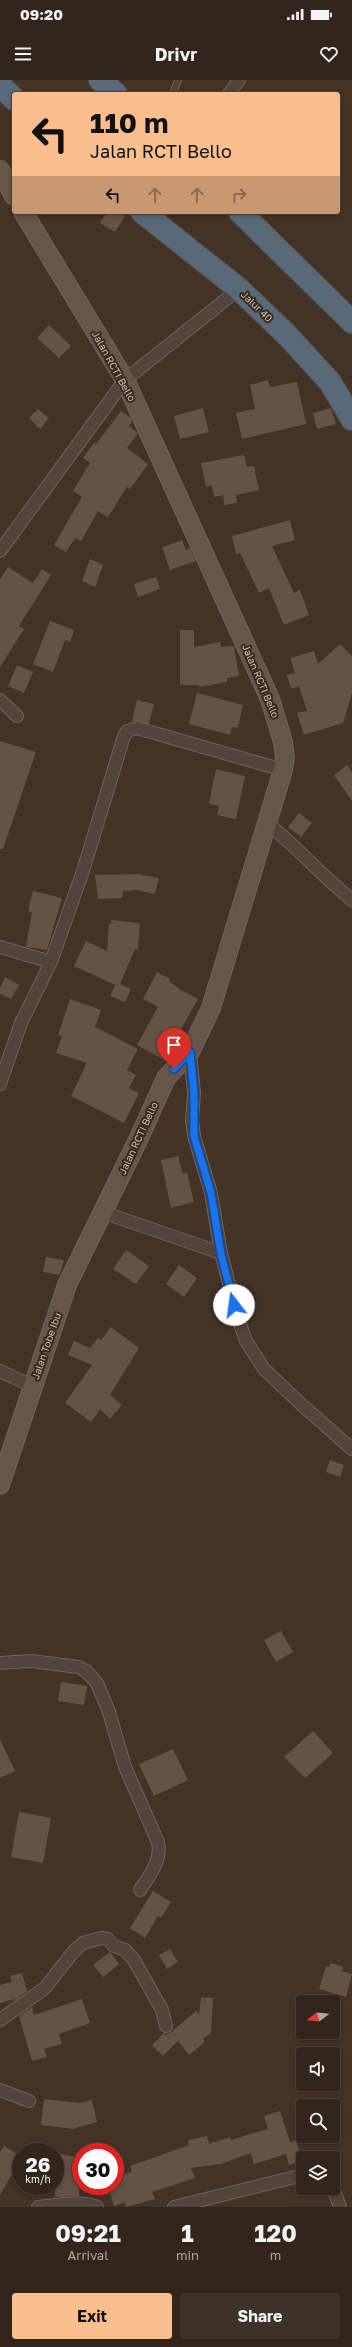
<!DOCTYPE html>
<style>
body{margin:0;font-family:"Golos Text",sans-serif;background:#3d3229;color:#f1f3f6;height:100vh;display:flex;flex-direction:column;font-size:15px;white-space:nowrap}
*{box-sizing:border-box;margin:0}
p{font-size:13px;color:#a8a5a3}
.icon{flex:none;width:22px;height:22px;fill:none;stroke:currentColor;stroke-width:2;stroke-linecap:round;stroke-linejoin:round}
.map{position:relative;height:2127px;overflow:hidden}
.details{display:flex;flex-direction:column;background:#32261c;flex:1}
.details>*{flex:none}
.top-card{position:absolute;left:12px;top:12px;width:328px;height:122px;border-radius:4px;box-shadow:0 2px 6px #0003,0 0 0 1px #4d433b;background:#fabe8f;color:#111;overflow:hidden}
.needle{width:26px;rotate:254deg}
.fabs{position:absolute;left:296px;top:1915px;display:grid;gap:8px}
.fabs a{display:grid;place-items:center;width:44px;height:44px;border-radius:4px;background:#32261c;box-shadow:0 2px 6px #0003,0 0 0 1px #4d433b;font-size:20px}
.speed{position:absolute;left:12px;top:2063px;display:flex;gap:8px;font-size:20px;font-weight:700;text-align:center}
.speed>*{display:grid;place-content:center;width:52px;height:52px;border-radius:50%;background:#32261c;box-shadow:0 2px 6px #0003,0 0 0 1px #4d433b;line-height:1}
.speed small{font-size:10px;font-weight:400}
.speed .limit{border:6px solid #d22;background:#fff;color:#111}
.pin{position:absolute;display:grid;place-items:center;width:34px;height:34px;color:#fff;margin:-41px -17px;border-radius:50% 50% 50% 0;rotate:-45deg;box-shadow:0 0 4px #0007}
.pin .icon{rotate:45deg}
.me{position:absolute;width:44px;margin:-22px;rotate:345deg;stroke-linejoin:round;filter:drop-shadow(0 0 3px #0008)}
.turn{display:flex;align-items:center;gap:14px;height:84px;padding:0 12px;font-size:18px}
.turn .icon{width:52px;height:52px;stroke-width:2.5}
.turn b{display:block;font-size:28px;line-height:34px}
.lanes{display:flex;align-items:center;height:38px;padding:0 12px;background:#0003;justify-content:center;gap:20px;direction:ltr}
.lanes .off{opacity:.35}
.eta{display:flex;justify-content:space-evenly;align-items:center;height:68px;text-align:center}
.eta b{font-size:24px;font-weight:700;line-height:28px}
.action{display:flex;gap:8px;margin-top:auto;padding:8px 12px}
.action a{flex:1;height:46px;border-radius:4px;background:#fabe8f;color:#111;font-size:16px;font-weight:700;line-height:46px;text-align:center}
.action a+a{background:#3d3229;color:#f1f3f6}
.status{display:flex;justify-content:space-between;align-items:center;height:28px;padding:0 20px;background:#32261c;direction:ltr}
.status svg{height:11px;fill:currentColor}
header{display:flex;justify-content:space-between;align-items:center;height:52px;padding:0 12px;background:#32261c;font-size:18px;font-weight:700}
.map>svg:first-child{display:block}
.building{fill:#645245}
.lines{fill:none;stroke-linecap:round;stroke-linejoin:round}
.lane-casing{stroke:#706259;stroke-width:8}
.street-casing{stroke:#706259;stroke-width:14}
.secondary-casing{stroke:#706259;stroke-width:20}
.highway-casing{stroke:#5d4f45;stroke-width:24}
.lane{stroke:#53443b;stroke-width:6}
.street{stroke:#53443b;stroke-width:12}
.secondary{stroke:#665649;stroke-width:18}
.highway{stroke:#586a79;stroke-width:22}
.route-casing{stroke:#114b97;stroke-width:10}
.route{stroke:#1a73e8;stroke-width:7}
.labels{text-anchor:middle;stroke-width:4;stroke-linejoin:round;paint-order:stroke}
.street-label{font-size:10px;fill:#ccc1b8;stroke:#38291f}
</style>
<div class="status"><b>09:20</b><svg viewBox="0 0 49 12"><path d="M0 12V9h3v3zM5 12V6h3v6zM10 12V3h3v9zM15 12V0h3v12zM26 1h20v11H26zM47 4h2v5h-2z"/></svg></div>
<header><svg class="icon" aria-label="menu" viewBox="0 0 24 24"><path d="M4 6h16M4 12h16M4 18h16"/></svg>Drivr<svg class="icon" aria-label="heart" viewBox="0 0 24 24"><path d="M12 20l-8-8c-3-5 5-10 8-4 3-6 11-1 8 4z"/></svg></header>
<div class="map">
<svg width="352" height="2127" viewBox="0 0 352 2127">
<rect width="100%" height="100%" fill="#433226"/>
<path class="building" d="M107 132H118L125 136 115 152 100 143Z
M49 245 71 266 59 278 37 258Z
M268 300 270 307 297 302 306 344 242 359 236 333 255 329 250 305Z
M203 328 209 352 180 359 174 336Z
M331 328 336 344 317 349 313 333Z
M38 329 49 338 40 349 29 338Z
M121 331 131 338 132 342 129 346 138 353 127 368 148 384 130 409 127 407 108 437 98 431 81 461 75 458 66 472 54 465 82 417 73 411 90 383 83 378 94 363 96 364Z
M244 375 247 387 254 386 259 410 236 415 237 423 224 425 223 415 214 417 212 405 206 407 201 383Z
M290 440 295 460 272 466 294 513 300 510 309 535 284 545 269 508 259 513 240 473 236 474 232 456Z
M182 460 186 470 190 468 196 481 170 490 162 467Z
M90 479 103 485 95 507 82 501Z
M8 487 33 503 42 489 51 495 19 546 24 549 0 587V499Z
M156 497 160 509 138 517 134 504Z
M50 541 74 550 70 562 65 560 53 592 33 584Z
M180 550H194V567L220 562 221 567 234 566 239 596 227 598V602L199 607 200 605H180Z
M340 564 352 576V613L343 643 304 655 297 633 307 631 299 606 291 609 287 595 295 593 290 578 314 571 318 584Z
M17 585 33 592 24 613 8 606Z
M197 613 243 625 238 648 232 647 230 655 189 644Z
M137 620 154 624 149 644 132 641Z
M0 661 36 672 3 769H0Z
M347 685 352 692V721L334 695Z
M216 689 245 696 236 739 217 735 219 726 209 724Z
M299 733 312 743 301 757 288 747Z
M139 794 159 798 155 814 136 810 123 811 122 818 98 819 95 795Z
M33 811 62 818 47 870 26 867 32 832 28 831Z
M111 840 140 843 138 869H135L120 904 131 909 125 922 110 916 115 905 74 886 86 861 107 871 109 843 111 844Z
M157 892 170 899 169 901 181 910 198 919 164 980 137 965 158 927 143 919Z
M5 897 19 905 11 919 0 914V908Z
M70 919 101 930 95 947 138 969 127 990 136 995 129 1008 139 1013 124 1043 71 1016 87 983 56 973 62 956 58 955Z
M178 1076 183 1094 187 1093 194 1122 171 1128 161 1080Z
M126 1170 149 1186 136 1204 113 1189Z
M46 1177 64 1180 60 1195 43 1192Z
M179 1185 197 1198 184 1217 166 1204Z
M111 1247 139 1268 110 1315 122 1325 110 1339 100 1329 91 1342 65 1323 92 1285 68 1275 74 1261 90 1268 98 1258 101 1260Z
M330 1380 344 1385 340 1397 326 1392Z
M281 1551 293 1572 276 1582 264 1560Z
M61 1602 87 1606 84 1625 58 1621Z
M313 1651 333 1673 305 1698 284 1677Z
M0 1659 15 1691 0 1698Z
M173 1669 188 1700 154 1716 139 1684Z
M19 1732 51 1738 43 1783 11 1777Z
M153 1811 171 1822 161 1838 158 1836 145 1858 130 1848Z
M170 1869 178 1882 167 1889 159 1875Z
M110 1872 119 1884 103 1897 93 1885Z
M331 1883 343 1887 342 1891 352 1894 346 1917 319 1909 326 1886 329 1887Z
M22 1893 27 1911 14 1921V1919L0 1923V1905L12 1902 10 1896Z
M201 1917 213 1918 211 1953 203 1959 205 1962 189 1975 178 1961 163 1976 152 1965 164 1953 166 1955 171 1952 196 1931 199 1934Z
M82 1919 90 1943 59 1954 62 1964 44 1969 47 1977 32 1981 19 1936 32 1927 34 1935Z
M44 2019 79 2023 92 2020 97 2042 73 2049 41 2045Z
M280 2031 290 2062 296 2060 303 2081 289 2085 286 2074 254 2084 251 2073 220 2084 191 2088 195 2098 152 2112 155 2119 126 2127 125 2122 114 2126 108 2106H115V2097L132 2092 130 2086 189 2065 188 2060 207 2056 209 2064 230 2057 231 2060 268 2049 264 2036Z
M4 2066 21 2076V2079L0 2115V2072Z
M56 2073 80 2078 79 2116 55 2117Z"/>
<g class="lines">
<g class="lane-casing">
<path id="lane" d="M173 14 178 0"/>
</g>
<g class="street-casing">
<path id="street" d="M229 14 239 0
M0 471 125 300 239 209
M0 620 17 636
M267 743C297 767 322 796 352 820
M0 867 51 882 83 791 124 656 127 651 138 648 144 650 283 690
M190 972 194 1013 192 1040 194 1056 211 1113 221 1173 238 1238 246 1261 264 1289 303 1326 352 1369
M0 1004 21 943 51 882
M102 1132 221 1173
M0 1291 32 1306
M0 1583 31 1581 78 1587 86 1591 97 1603 109 1632 125 1687 158 1762C162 1780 150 1795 140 1810
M0 1940 45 1908 73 1872 83 1863 101 1858 108 1859 114 1866 125 1870 134 1880 162 1930 166 1946
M0 2010 29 2021
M333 2108 340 2127
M38 2127C54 2125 84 2120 97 2127
M174 2127 303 2095"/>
</g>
<g class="secondary-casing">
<path id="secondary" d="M0 90 14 116
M0 1405 67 1205 139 1058 166 998 190 972 211 928 283 690 285 677 283 662 270 619 125 300 23 132"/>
</g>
<g class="highway-casing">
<path id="highway" d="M100 0 116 14
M0 5 14 19
M142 132 239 209 286 254 330 302 352 339
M240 132 352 242"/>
</g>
<use href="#lane" class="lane"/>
<use href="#street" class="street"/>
<use href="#secondary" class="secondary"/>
<use href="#highway" class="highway"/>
</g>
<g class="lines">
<g class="route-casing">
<path id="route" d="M174 989 190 972 194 1013V1056L211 1113 221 1174 234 1225"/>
</g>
<use href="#route" class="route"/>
</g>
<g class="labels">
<g class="street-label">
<text transform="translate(257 226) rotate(44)" y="4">Jalur 40</text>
<text transform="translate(114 286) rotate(61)" y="4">Jalan RCTI Bello</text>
<text transform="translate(261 601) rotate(67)" y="4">Jalan RCTI Bello</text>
<text transform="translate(138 1058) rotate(-65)" y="4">Jalan RCTI Bello</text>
<text transform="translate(46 1266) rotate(-71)" y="4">Jalan Tobe Ibu</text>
</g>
</g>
</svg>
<div class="fabs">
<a><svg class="needle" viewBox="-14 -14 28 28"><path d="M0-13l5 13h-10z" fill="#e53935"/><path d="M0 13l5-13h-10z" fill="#a8a5a3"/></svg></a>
<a><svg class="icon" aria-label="sound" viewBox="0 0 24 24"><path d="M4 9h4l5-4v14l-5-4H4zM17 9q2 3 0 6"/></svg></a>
<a><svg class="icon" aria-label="search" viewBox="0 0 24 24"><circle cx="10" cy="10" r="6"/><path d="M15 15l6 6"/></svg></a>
<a><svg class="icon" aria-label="layers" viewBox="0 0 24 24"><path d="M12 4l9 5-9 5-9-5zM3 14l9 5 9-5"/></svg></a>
</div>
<div class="speed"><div>26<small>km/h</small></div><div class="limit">30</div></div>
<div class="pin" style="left:174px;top:989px;background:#d93025"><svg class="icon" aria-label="arrive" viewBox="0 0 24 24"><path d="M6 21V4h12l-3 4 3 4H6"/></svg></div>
<svg class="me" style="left:234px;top:1225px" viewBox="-20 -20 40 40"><circle r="19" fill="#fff"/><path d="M0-13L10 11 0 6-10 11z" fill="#1a73e8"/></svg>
<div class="top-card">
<div class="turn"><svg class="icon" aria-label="left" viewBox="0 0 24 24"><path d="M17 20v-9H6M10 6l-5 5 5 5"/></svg><div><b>110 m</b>Jalan RCTI Bello</div></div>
<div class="lanes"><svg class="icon" aria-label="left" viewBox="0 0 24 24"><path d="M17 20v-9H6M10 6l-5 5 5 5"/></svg><svg class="icon off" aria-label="ahead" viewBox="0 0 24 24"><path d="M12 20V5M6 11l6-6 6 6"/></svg><svg class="icon off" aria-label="ahead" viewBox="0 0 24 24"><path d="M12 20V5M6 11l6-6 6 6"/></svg><svg class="icon off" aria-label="right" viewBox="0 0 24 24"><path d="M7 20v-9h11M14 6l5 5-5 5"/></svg></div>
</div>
</div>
<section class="details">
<div class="eta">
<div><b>09:21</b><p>Arrival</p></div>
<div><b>1</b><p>min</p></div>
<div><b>120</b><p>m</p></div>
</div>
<div class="action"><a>Exit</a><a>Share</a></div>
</section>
